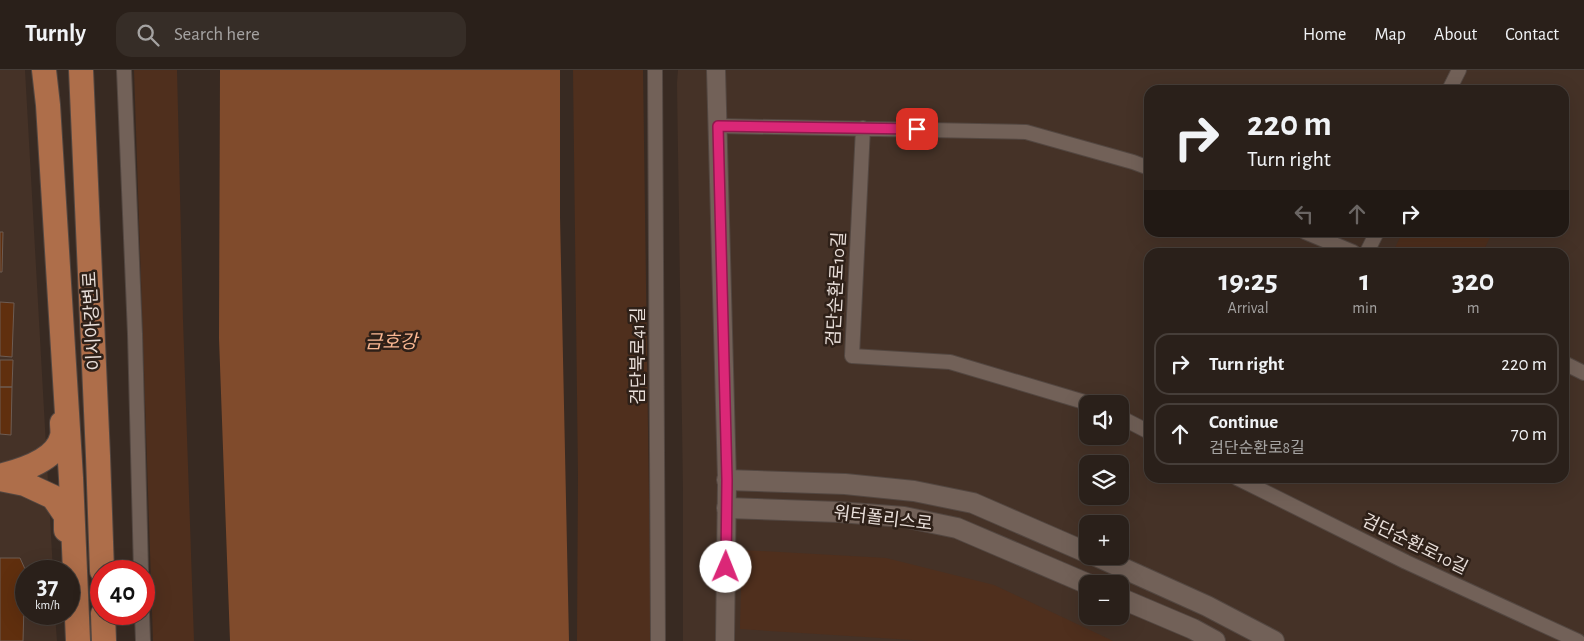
<!DOCTYPE html>
<meta charset="utf-8">
<style>
body{margin:0;font-family:"Alegreya Sans","Noto Sans KR",sans-serif;background:#362d27;color:#f1f3f6;height:100vh;display:flex;flex-direction:column;font-size:19px;white-space:nowrap}
*{box-sizing:border-box;margin:0}
p{font-size:16px;color:#a5a3a2}
.icon{flex:none;width:28px;height:28px;fill:none;stroke:currentColor;stroke-width:2;stroke-linecap:round;stroke-linejoin:round}
.map{position:relative;flex:1;overflow:hidden}
.panel{position:absolute;left:1144px;top:178px;width:425px;height:235px;display:flex;flex-direction:column;background:#2a201a;border-radius:15px;box-shadow:0 5px 20px #0002,0 0 0 1px #463e39}
.panel>*{flex:none}
.hud{position:absolute;left:1144px;top:15px;width:425px;height:152px;border-radius:15px;box-shadow:0 5px 20px #0002,0 0 0 1px #463e39;background:#2a201a;color:#f1f3f6;overflow:hidden}
.fabs{position:absolute;left:1079px;top:325px;display:grid;gap:10px}
.fabs a{display:grid;place-items:center;width:50px;height:50px;border-radius:10px;background:#2a201a;box-shadow:0 5px 20px #0002,0 0 0 1px #463e39;font-size:25px}
.speed{position:absolute;left:15px;top:490px;display:flex;gap:10px;font-size:25px;font-weight:700;text-align:center}
.speed>*{display:grid;place-content:center;width:65px;height:65px;border-radius:50%;background:#2a201a;box-shadow:0 5px 20px #0002,0 0 0 1px #463e39;line-height:1}
.speed small{font-size:12px;font-weight:400}
.speed .limit{border:8px solid #d22;background:#fff;color:#111}
.pin{position:absolute;display:grid;place-items:center;width:42px;height:42px;color:#fff;margin:-21px;border-radius:10px;box-shadow:0 2px 8px #0006}
.me{position:absolute;width:55px;margin:-28px;rotate:1deg;stroke-linejoin:round;filter:drop-shadow(0 0 4px #0008)}
.turn{display:flex;align-items:center;gap:18px;height:105px;padding:0 20px;font-size:22px}
.turn .icon{width:65px;height:65px;stroke-width:2.5}
.turn b{display:block;font-size:35px;line-height:42px}
.lanes{display:flex;align-items:center;height:48px;padding:0 20px;background:#0003;justify-content:center;gap:25px;direction:ltr}
.lanes .off{opacity:.35}
.eta{display:flex;justify-content:space-evenly;align-items:center;height:85px;text-align:center}
.eta b{font-size:30px;font-weight:600;line-height:35px}
ul{padding:0;list-style:none}
li{display:flex;align-items:center;gap:15px;height:62px;margin:0 10px 8px;padding:0 10px;border:2px solid #463e39;border-radius:15px}
li div{flex:1}
li b{display:block;font-size:19px}
li em{font-style:normal}
header{display:flex;align-items:center;gap:30px;box-sizing:border-box;height:70px;padding:0 25px;background:#2a201a;border-bottom:1px solid #463e39}
header strong{font-size:24px}
nav{display:flex;gap:28px;margin-inline-start:auto;font-size:18px}
.search{width:350px;height:45px;background:#362d27;display:flex;align-items:center;gap:12px;box-sizing:border-box;padding:0 18px;border-radius:15px;color:#a5a3a2;font-size:19px}
.map>svg:first-child{display:block}
.built{fill:#453227;fill-rule:evenodd}
.green{fill:#4f2f1d}
.water{fill:#804b2c}
.building{fill:#602f0e;stroke:#6d5c53}
.lines{fill:none;stroke-linecap:round;stroke-linejoin:round}
.minor-casing{stroke:#534741;stroke-width:16}
.tertiary-casing{stroke:#534741;stroke-width:20}
.secondary-casing{stroke:#534741;stroke-width:22}
.trunk-casing{stroke:#534741;stroke-width:26}
.minor{stroke:#726158;stroke-width:14}
.tertiary{stroke:#726158;stroke-width:18}
.secondary{stroke:#726158;stroke-width:20}
.trunk{stroke:#ae6e4a;stroke-width:24}
.route-casing{stroke:#8e194d;stroke-width:12}
.route{stroke:#db2777;stroke-width:9}
.labels{text-anchor:middle;stroke-width:5;stroke-linejoin:round;paint-order:stroke}
.street-label{font-size:18px;fill:#e8ded9;stroke:#2e2018}
.water-label{font-size:19px;font-style:italic;fill:#f9b792;stroke:#2e2018}
</style>
<header>
<strong>Turnly</strong>
<div class="search"><svg class="icon" aria-label="search" viewBox="0 0 24 24"><circle cx="10" cy="10" r="6"/><path d="M15 15l6 6"/></svg>Search here</div>
<nav><a>Home</a><a>Map</a><a>About</a><a>Contact</a></nav>
</header>
<div class="map">
<svg width="1584" height="571" viewBox="0 0 1584 571">
<rect width="100%" height="100%" fill="#382a22"/>
<path class="built" d="M0 0H25L53 501H26V544H55L57 571H0Z
M678 0H1584V571H683V421L677 13ZM1149 20H1564V162H1149ZM1149 182H1564V408H1149ZM1088 334H1120V366H1088ZM1088 394H1120V426H1088ZM1088 454H1120V486H1088ZM1088 514H1120V546H1088Z"/>
<path class="green" d="M134 0H177L183 250 194 571H153Z
M573 0H643L651 571H577L578 406Z
M1402 163V162L1492 163 1483 182H1393Z
M742 480 886 488 994 515 1113 571H928L740 559Z"/>
<path class="water" d="M220 0H560V147L569 571H230L219 268Z"/>
<path class="building" d="M0 162H3L2 202H0Z
M0 232 14 233 12 287 0 286Z
M0 290H13L12 317H0Z
M0 317H12L11 365 0 364Z
M0 488H20L25 499 23 571H0Z"/>
<g class="lines">
<g class="minor-casing">
<path id="minor" d="M124 0 135 264 141 501
M655 0 658 571
M1449 20 1459 0
M719 56 1026 62 1133 92 1149 98
M863 58 852 286 950 292 1091 334
M1305 162 1353 182
M1367 182 1377 162
M1564 293 1584 303
M1120 347 1149 362
M1237 408 1406 492 1578 571
M142 544 143 571"/>
</g>
<g class="tertiary-casing">
<path id="tertiary" d="M716 0 727 410 725 571"/>
</g>
<g class="secondary-casing">
<path id="secondary" d="M727 410 845 414 914 421 973 433 1088 483
M727 438 839 442 904 447 957 458 1088 514
M1096 486 1207 536 1274 571
M1120 528 1193 559 1215 571"/>
</g>
<g class="trunk-casing">
<path id="trunk" d="M44 0 48 35 71 408 78 571
M81 0 98 386 102 501
M0 406C20 401 57 390 62 366 63 362 62 357 62 353
M0 409 25 414 53 427 66 446V460
M103 544 104 571"/>
</g>
<use href="#minor" class="minor"/>
<use href="#tertiary" class="tertiary"/>
<use href="#secondary" class="secondary"/>
<use href="#trunk" class="trunk"/>
</g>
<g class="lines">
<g class="route-casing">
<path id="route" d="M726 497 727 410 718 56 917 59"/>
</g>
<use href="#route" class="route"/>
</g>
<g class="labels">
<g class="street-label">
<text transform="translate(836 219) rotate(-87)" y="6">검단순환로10길</text>
<text transform="translate(92 251) rotate(-93)" y="6">이시아강변로</text>
<text transform="translate(638 286) rotate(-90)" y="6">검단북로41길</text>
<text transform="translate(883 448) rotate(7)" y="6">워터폴리스로</text>
<text transform="translate(1415 474) rotate(26)" y="6">검단순환로10길</text>
</g>
<g class="water-label">
<text x="391" y="278">금호강</text>
</g>
</g>
</svg>
<div class="fabs">
<a><svg class="icon" aria-label="sound" viewBox="0 0 24 24"><path d="M4 9h4l5-4v14l-5-4H4zM17 9q2 3 0 6"/></svg></a>
<a><svg class="icon" aria-label="layers" viewBox="0 0 24 24"><path d="M12 4l9 5-9 5-9-5zM3 14l9 5 9-5"/></svg></a>
<a>+</a>
<a>−</a>
</div>
<div class="speed"><div>37<small>km/h</small></div><div class="limit">40</div></div>
<div class="pin" style="left:917px;top:59px;background:#d93025"><svg class="icon" aria-label="arrive" viewBox="0 0 24 24"><path d="M6 21V4h12l-3 4 3 4H6"/></svg></div>
<svg class="me" style="left:726px;top:497px" viewBox="-20 -20 40 40"><circle r="19" fill="#fff"/><path d="M0-13L10 11 0 6-10 11z" fill="#db2777"/></svg>
<div class="hud">
<div class="turn"><svg class="icon" aria-label="right" viewBox="0 0 24 24"><path d="M7 20v-9h11M14 6l5 5-5 5"/></svg><div><b>220 m</b>Turn right</div></div>
<div class="lanes"><svg class="icon off" aria-label="left" viewBox="0 0 24 24"><path d="M17 20v-9H6M10 6l-5 5 5 5"/></svg><svg class="icon off" aria-label="ahead" viewBox="0 0 24 24"><path d="M12 20V5M6 11l6-6 6 6"/></svg><svg class="icon" aria-label="right" viewBox="0 0 24 24"><path d="M7 20v-9h11M14 6l5 5-5 5"/></svg></div>
</div>
<section class="panel">
<div class="eta">
<div><b>19:25</b><p>Arrival</p></div>
<div><b>1</b><p>min</p></div>
<div><b>320</b><p>m</p></div>
</div>
<ul>
<li><svg class="icon" aria-label="right" viewBox="0 0 24 24"><path d="M7 20v-9h11M14 6l5 5-5 5"/></svg><div><b>Turn right</b></div><em>220 m</em></li>
<li><svg class="icon" aria-label="ahead" viewBox="0 0 24 24"><path d="M12 20V5M6 11l6-6 6 6"/></svg><div><b>Continue</b><p>검단순환로8길</p></div><em>70 m</em></li>
</ul>
</section>
</div>
